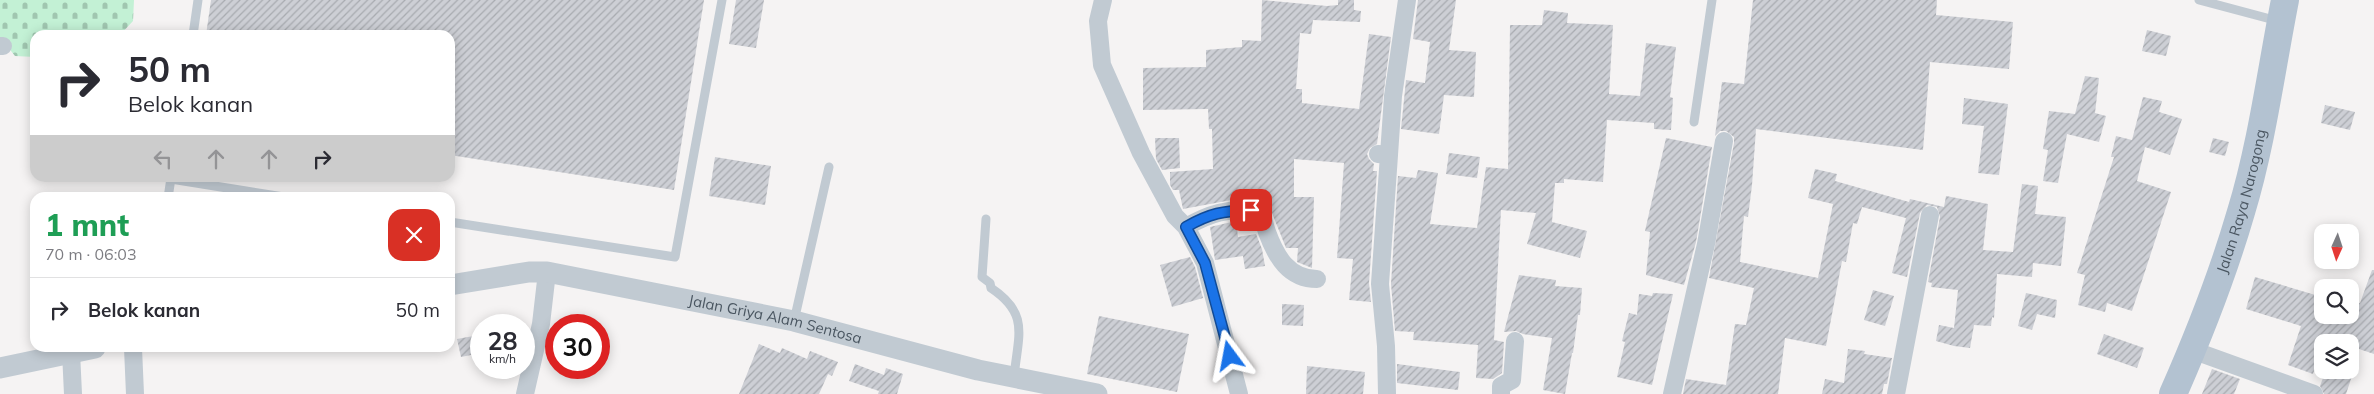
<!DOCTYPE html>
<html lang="id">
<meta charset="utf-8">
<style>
body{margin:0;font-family:Mulish,sans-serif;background:#f7f7f7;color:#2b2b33;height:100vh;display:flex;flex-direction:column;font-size:19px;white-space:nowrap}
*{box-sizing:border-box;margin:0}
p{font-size:16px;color:#7c7c81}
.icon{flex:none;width:28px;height:28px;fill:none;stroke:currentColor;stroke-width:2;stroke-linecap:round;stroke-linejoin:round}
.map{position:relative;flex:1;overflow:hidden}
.panel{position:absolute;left:30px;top:192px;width:425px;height:160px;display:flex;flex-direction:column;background:#fff;border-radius:15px;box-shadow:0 2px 12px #0003}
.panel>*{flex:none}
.hud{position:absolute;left:30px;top:30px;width:425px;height:152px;border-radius:15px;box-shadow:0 2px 12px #0003;background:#fff;color:#2b2b33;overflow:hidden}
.needle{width:32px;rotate:183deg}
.fabs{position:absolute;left:2314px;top:224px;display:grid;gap:10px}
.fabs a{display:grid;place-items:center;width:45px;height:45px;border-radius:10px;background:#fff;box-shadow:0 2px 12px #0003;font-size:25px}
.speed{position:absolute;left:470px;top:314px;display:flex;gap:10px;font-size:25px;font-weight:700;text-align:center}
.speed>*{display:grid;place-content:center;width:65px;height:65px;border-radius:50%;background:#fff;box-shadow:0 2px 12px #0003;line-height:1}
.speed small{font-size:12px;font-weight:400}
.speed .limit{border:8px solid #d22;background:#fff;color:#111}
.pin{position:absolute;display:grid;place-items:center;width:42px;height:42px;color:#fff;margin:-21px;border-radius:10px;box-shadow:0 2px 8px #0006}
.me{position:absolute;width:55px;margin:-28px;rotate:347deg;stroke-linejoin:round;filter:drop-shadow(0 0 4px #0008)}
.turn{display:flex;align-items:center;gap:18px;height:105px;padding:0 15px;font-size:22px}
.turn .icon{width:65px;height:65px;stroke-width:2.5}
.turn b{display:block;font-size:35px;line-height:42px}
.lanes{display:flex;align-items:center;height:48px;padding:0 15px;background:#0003;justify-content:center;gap:25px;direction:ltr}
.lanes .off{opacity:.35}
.round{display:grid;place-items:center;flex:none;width:52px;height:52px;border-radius:15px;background:#f7f7f7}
.summary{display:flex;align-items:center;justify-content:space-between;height:85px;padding:0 15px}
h1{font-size:30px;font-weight:800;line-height:38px;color:#1e9e55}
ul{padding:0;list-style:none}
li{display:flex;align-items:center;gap:15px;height:65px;padding:0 15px;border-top:1px solid #e1e1e2}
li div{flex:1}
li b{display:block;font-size:19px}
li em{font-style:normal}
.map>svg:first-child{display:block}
.cemetery{fill:url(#cemetery-stones)}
.building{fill:url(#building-hatch)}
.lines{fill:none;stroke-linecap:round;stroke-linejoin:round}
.service{stroke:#c1cad2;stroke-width:9}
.minor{stroke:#c1cad2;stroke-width:18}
.tertiary{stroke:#c1cad2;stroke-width:21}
.primary{stroke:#b3c2d1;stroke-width:28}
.route-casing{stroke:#114b97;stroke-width:12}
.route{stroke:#1a73e8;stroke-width:9}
.labels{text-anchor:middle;stroke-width:4;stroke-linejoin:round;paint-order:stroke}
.street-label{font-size:15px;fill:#4a5661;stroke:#fff}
</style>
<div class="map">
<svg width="2374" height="394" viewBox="0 0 2374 394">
<defs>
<pattern id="cemetery-stones" width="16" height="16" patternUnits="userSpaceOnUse" patternTransform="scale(1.25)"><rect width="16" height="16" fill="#c3f1d5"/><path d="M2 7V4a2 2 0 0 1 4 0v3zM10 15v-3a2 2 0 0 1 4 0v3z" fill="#a0c6b0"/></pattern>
<pattern id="building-hatch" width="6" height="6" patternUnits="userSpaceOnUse" patternTransform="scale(1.25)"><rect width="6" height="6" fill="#cdcfd5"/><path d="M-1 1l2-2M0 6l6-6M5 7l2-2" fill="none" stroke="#a8abb0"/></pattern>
</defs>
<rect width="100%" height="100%" fill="#f5f3f3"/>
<path class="cemetery" d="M0 0H134L133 21 120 35H35V57L15 56 0 37Z"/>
<path class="building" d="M211 0H704L674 190 450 155V35H206Z
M736 0H764L756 48 729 44Z
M1262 0 1327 6 1338 5V0H1354V10L1361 11 1360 22 1313 20 1311 34 1300 33 1296 89H1302V103L1359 109 1369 34 1391 37 1377 144 1370 148 1367 154 1369 159 1374 164 1373 171H1377L1369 283 1371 302 1349 300 1353 259 1337 258 1344 163 1294 159V197H1314L1312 268 1297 262 1298 248H1286L1272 213 1263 203 1237 199 1183 209 1179 190H1173L1170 185V172L1213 169 1212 129H1209L1208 109 1143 110V68L1206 67V50L1242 47V40L1261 41Z
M1418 0H1456L1449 50 1476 52 1474 97 1444 95 1439 134 1401 129 1406 80 1425 83 1430 42 1413 39Z
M1753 0H1937L1936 15 2013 22 2009 69 1930 62 1923 150 1756 129 1752 185 1748 217 1744 216 1740 262 1818 278 1833 204 1808 198 1815 169 1837 174 1835 181 1909 202 1910 199 1944 207 1946 196 1988 204 1983 250 2013 252 2022 184 2038 186 2035 214 2066 217 2061 266 2033 263 2032 277 1997 274 1994 318 1992 317 1991 326 1974 325 1970 348 1954 346 1936 341 1939 325 1954 328 1958 290 1931 287 1932 283 1928 282 1940 217 1937 207 1927 205 1920 213 1907 277 1892 273 1906 218 1862 207 1857 224 1853 223 1846 262 1842 261 1826 346 1785 338 1778 394H1683L1686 379 1726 385 1735 324 1746 325 1754 288 1709 278 1734 143V137L1726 131H1720L1715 136 1722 82 1744 84Z
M1544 10 1568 13 1567 23 1613 25 1609 94 1640 96 1646 43 1676 47 1670 97 1673 98 1671 130 1654 129V123L1607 120 1603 182 1564 179V183H1555L1552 222 1587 231 1580 258 1527 244 1536 213 1501 210 1494 340 1504 342 1502 373 1493 379 1476 378 1478 345 1413 340 1414 332 1395 331 1391 284 1398 176 1416 178 1418 170 1438 173 1430 224 1477 228 1486 167 1508 169 1510 25H1542Z
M2147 30 2171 36 2166 56 2142 51Z
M2085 76 2099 78 2095 113 2106 116 2099 142 2067 134 2058 183 2043 181 2048 150 2043 149 2049 111 2075 114Z
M2143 97 2162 101 2159 112 2182 119 2170 155 2145 147 2137 181 2171 192 2132 311 2107 303 2105 312 2078 305 2085 275 2077 273 2114 157H2111L2116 136 2132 140Z
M1964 98 2008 104 1999 175 1978 173 1984 126 1962 124Z
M2325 105 2355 112 2350 130 2321 123Z
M1155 138H1179L1180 168 1162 170 1156 159Z
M1666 138 1712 147 1696 242 1684 285 1646 275 1650 232 1645 231Z
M2213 138 2229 142 2225 156 2209 152Z
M1449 153 1480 157 1477 178 1446 174Z
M715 157 771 166 765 205 709 196Z
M1236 221 1238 237 1256 234 1262 249 1265 266 1245 269 1243 256 1215 260 1210 227Z
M1190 257 1195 267 1203 298 1172 307 1160 265Z
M2372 270H2374V354L2350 346V342H2338L2325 338 2313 374 2288 365 2301 326 2246 309 2255 277 2322 297V315H2350V300L2360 303Z
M1519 275 1556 280 1555 286 1582 288 1580 315H1578L1573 353H1572L1565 394 1543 390 1552 338 1523 334 1516 331 1504 332Z
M1873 290 1894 296 1885 326 1864 320Z
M1653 293 1673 294 1652 385 1617 377 1625 342 1622 341 1629 313 1637 315 1639 294 1652 296Z
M2026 293 2057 300 2055 318 2037 314 2032 330 2018 326Z
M1282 304 1304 305 1303 326 1282 325Z
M1099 316 1189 334 1177 392 1087 374Z
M2104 334 2144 348 2137 368 2097 354Z
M479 335 481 353 461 357 457 339Z
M759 344 780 353 782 348 807 359 810 351 838 362 832 376 828 374 819 394H739Z
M1848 349 1865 351 1864 354 1892 358 1887 384H1884L1882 394H1822L1825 379 1844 383Z
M855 364 884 375 886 368 903 374 897 394H878L879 391 849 381Z
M1397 364 1460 372 1458 390 1397 383Z
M1307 366 1365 372 1363 394H1306Z
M2212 369 2240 379 2234 394H2202Z
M2326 370H2354L2346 394H2324L2320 386Z"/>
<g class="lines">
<path class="service" d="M2199 0 2278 21
M193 35 198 0
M1694 122 1712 0
M171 179 290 198
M168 198 171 178
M986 219 982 277 990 283 991 288C1030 314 1018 335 1014 377
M450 222 675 257 722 0
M794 321 829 167"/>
<path class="minor" d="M1103 0 1098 21 1102 65 1141 153 1175 216 1186 227 1205 263 1239 394
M0 46H3
M1378 154 1389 155 1393 96 1407 0
M1186 227C1208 214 1230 207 1257 211 1264 216 1264 224 1267 232 1276 257 1289 279 1317 279
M133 348 135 394
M2192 350 2314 394
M71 352 73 394
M525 394 541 324 547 272
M1387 394 1386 346 1380 284 1389 155
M1501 394V386L1512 380 1515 341
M1672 394 1706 244 1724 141
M1896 394 1930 215"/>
<g class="tertiary">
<path id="s1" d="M450 285 529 272H547L794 321 978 370 1097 394"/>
<path d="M0 368 95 348"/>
</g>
<path class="primary" id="s2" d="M2173 394C2199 335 2223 274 2241 212 2262 143 2271 71 2285 0"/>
</g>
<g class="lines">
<g class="route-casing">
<path id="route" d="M1230 356 1205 263 1186 227C1210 213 1223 211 1251 210"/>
</g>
<use href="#route" class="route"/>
</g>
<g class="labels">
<g class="street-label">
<text dy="5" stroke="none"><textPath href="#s2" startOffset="205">Jalan Raya Narogong</textPath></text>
<text dy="5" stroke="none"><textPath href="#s1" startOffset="331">Jalan Griya Alam Sentosa</textPath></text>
</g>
</g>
</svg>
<div class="fabs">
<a><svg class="needle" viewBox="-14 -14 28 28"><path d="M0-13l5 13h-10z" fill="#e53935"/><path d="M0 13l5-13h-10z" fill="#7c7c81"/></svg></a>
<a><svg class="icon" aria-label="search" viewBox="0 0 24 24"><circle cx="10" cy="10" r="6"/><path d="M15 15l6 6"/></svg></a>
<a><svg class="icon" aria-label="layers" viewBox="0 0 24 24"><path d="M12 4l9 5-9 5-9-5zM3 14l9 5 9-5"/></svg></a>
</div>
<div class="speed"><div>28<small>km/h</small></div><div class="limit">30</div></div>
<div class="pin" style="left:1251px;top:210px;background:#d93025"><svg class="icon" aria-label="arrive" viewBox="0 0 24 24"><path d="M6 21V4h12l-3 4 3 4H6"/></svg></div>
<svg class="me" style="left:1230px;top:356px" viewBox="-20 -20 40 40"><path d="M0-17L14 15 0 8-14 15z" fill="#1a73e8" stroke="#fff" stroke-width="4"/></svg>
<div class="hud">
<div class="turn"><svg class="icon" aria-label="right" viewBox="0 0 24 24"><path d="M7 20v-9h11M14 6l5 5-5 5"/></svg><div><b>50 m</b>Belok kanan</div></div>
<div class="lanes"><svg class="icon off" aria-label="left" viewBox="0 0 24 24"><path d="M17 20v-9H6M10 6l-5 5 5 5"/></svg><svg class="icon off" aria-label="ahead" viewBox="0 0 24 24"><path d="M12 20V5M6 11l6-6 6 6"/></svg><svg class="icon off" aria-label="ahead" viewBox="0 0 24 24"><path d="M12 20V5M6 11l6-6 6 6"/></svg><svg class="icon" aria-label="right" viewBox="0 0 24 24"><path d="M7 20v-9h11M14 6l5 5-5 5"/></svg></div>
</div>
<section class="panel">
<div class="summary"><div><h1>1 mnt</h1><p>70 m · 06:03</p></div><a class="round" style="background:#d93025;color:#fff"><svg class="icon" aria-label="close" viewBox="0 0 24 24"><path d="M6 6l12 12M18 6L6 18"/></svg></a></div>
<ul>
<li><svg class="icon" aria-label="right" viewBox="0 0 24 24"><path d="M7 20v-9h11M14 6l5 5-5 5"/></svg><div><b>Belok kanan</b></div><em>50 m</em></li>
</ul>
</section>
</div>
